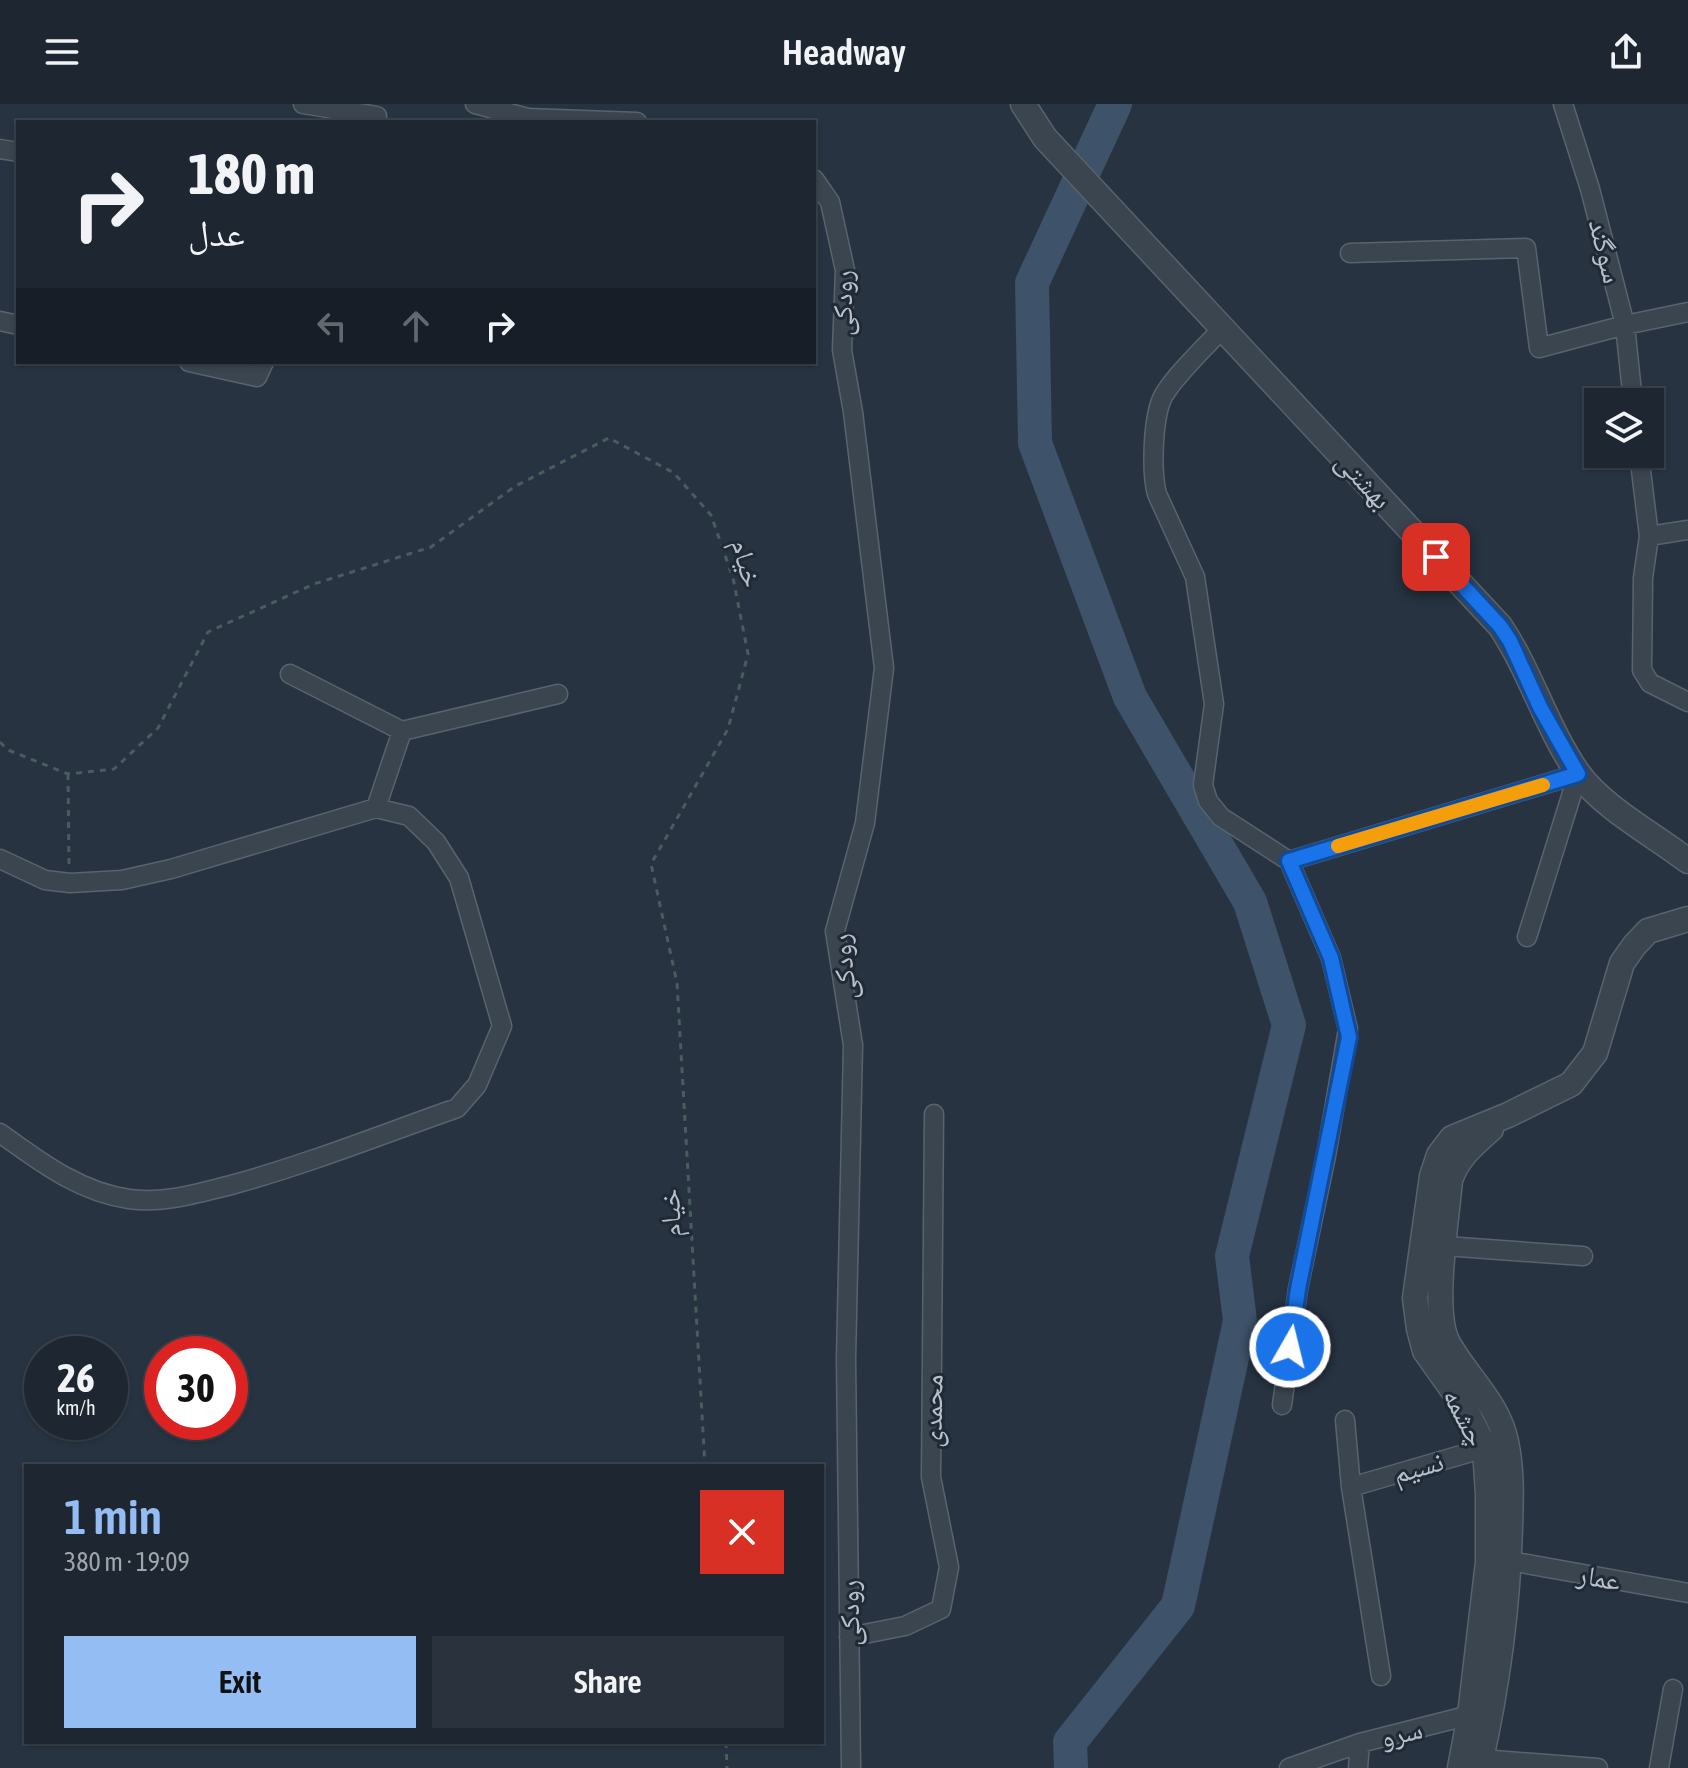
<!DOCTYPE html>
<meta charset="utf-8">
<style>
body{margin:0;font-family:"Asap Condensed","Noto Naskh Arabic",sans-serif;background:#2a323d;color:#f1f3f6;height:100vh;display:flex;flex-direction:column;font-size:30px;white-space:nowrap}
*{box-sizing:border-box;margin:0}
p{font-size:26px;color:#a0a5ab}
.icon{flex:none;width:44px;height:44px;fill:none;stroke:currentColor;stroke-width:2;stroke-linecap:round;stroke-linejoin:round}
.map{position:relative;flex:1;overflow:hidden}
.drawer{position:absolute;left:24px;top:1360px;width:800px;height:280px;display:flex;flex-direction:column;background:#1d2631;border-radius:0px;box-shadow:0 2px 6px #0004,0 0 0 2px #3b434d}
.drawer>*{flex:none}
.hud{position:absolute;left:16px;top:16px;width:800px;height:244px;border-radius:0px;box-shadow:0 2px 6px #0004,0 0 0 2px #3b434d;background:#1d2631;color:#f1f3f6;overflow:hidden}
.controls{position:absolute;left:1584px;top:284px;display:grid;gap:16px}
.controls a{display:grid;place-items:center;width:80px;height:80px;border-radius:0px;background:#1d2631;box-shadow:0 2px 6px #0004,0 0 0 2px #3b434d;font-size:40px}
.speed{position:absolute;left:24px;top:1232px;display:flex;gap:16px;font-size:40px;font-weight:700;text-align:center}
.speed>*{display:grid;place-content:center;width:104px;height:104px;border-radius:50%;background:#1d2631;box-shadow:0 2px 6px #0004,0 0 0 2px #3b434d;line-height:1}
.speed small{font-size:20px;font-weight:400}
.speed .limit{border:12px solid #d22;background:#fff;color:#111}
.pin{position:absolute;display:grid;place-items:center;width:68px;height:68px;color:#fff;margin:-34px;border-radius:16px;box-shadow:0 4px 12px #0006}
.me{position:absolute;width:88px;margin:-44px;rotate:8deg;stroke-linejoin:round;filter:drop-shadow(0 0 6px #0008)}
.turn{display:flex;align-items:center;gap:28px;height:168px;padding:0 40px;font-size:36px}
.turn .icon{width:104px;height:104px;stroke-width:2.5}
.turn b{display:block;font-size:56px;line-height:68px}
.lanes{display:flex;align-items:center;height:76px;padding:0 40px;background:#0003;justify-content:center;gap:40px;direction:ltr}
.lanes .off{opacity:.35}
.round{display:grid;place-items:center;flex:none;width:84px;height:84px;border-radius:0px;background:#2a323d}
.summary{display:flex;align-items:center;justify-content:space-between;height:136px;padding:0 40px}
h1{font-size:48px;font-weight:600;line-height:60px;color:#94bdf4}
.button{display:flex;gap:16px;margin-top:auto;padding:16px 40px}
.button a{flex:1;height:92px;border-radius:0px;background:#94bdf4;color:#111;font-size:32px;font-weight:600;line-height:92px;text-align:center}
.button a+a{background:#2a323d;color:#f1f3f6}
header{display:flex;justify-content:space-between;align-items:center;height:104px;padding:0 40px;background:#1d2631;font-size:36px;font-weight:600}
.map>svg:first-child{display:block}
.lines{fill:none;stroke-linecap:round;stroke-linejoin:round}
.river{stroke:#3e5269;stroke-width:34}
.minor-casing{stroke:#59636e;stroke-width:21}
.tertiary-casing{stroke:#59636e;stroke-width:27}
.path{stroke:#475d5e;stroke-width:3;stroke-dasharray:6 6;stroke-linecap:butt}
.minor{stroke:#3b4550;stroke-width:18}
.tertiary{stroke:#3b4550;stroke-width:24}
.route-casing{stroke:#114b97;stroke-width:20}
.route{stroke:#1a73e8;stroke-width:14}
.slow{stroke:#f59e0b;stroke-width:14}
.labels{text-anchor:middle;stroke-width:6;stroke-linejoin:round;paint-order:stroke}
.street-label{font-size:28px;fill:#b8c0cb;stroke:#202a36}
</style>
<header><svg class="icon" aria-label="menu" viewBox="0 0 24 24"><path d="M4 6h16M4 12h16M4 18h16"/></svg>Headway<svg class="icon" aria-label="share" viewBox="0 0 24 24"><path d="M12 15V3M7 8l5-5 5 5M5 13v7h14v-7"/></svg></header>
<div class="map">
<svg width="1688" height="1664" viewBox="0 0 1688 1664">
<rect width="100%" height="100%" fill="#273341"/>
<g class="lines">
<path class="river" d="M1071 1664 1070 1638 1178 1502 1240 1217 1232 1152 1289 921 1250 798 1130 593 1035 339 1032 179 1115 0"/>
<g class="minor-casing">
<path id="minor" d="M303 0 377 12
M475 0 528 14 637 18
M1563 0 1590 85 1625 221 1633 298
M0 45 18 48
M814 75 830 98 845 166 842 246 853 308 884 564 865 719 835 827 853 941 846 1255 851 1664
M1350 149 1526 144 1539 244 1625 221 1688 208
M0 217 18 221
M1222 225C1207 241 1168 278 1161 297 1153 318 1151 368 1157 390L1195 473 1214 600 1203 681 1208 697 1221 713 1289 757 1331 854 1348 925 1326 1052 1298 1185 1282 1301
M189 258 257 273 264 258
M1639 350 1649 432 1643 474 1642 566 1650 579 1688 598
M1649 432 1688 426
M290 570 402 627
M376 704 402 627 558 590
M0 755 45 776 70 779 122 776 171 765 376 704 409 712 436 738 459 774 502 922 477 981 457 1004C383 1030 308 1060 231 1081 198 1089 164 1100 129 1095 79 1088 39 1057 0 1029
M1289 757 1578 670
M1527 833 1578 670
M1445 1142 1583 1152
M1345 1316 1351 1383 1381 1572
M1351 1383 1485 1344
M1510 1457 1688 1489
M849 1533 905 1522 941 1505 949 1463 931 1373 934 1010
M1469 1654 1598 1664
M1289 1664 1360 1639 1470 1611
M1358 1664 1360 1639
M1659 1664 1673 1585"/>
</g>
<g class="tertiary-casing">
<path id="tertiary" d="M1023 0 1045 34 1500 522C1531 568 1546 623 1578 669 1602 703 1654 731 1688 757
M1460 1664 1470 1611 1488 1458V1391L1485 1344 1464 1302 1425 1247 1419 1225 1415 1194 1432 1072 1439 1051 1452 1034 1508 1011 1571 980 1595 949 1622 859 1634 842 1648 827 1688 815
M1479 1664C1497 1585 1508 1504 1510 1423 1511 1395 1512 1365 1506 1338 1499 1300 1466 1272 1448 1239 1431 1208 1447 1114 1450 1076 1458 1053 1473 1041 1491 1025"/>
</g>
<path class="path" d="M0 638 8 646 68 670 114 665 158 624 208 528 314 480 431 443 514 383 609 334 674 369 711 411 733 474 748 550 728 625 651 760 677 879 705 1362
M68 670 69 763
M726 1638 727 1664"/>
<use href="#minor" class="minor"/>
<use href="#tertiary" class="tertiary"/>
</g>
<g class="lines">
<g class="route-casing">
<path id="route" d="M1290 1243 1298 1185 1349 933 1331 854 1289 757 1578 670 1540 603 1510 537 1500 522 1436 453"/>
</g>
<use href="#route" class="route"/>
<path class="slow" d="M1338 742 1543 681"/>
</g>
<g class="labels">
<g class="street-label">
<text transform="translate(1606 147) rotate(76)" y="10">سوگند</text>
<text transform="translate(842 199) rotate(-90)" y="10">رودکی</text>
<text transform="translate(1364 376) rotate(47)" y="10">بهشتی</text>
<text transform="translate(747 459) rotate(74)" y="10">خیام</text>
<text transform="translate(843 863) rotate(-96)" y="10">رودکی</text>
<text transform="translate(670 1109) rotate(-93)" y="10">خیام</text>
<text transform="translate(932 1307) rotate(-89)" y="10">محمدی</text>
<text transform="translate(1465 1313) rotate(62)" y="10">چشمه</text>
<text transform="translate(1418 1363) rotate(-16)" y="10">نسیم</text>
<text transform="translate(1599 1473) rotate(10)" y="10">عمار</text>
<text transform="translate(849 1509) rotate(-91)" y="10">رودکی</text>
<text transform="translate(1401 1629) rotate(-14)" y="10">سرو</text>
</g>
</g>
</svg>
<div class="controls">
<a><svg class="icon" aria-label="layers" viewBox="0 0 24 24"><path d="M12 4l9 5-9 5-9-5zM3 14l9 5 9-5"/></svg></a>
</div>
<div class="speed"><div>26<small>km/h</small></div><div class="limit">30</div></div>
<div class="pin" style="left:1436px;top:453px;background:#d93025"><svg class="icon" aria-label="arrive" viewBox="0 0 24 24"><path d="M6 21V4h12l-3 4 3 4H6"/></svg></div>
<svg class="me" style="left:1290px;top:1243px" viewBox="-20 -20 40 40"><circle r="17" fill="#1a73e8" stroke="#fff" stroke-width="3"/><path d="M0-11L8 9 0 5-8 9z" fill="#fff"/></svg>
<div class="hud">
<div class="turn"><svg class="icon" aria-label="right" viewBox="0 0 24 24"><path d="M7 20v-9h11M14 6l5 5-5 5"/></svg><div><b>180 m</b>عدل</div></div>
<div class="lanes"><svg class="icon off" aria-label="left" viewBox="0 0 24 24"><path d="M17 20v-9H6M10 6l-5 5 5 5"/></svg><svg class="icon off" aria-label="ahead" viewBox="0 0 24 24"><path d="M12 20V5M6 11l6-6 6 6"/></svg><svg class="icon" aria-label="right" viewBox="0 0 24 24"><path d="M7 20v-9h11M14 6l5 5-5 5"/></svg></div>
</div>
<section class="drawer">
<div class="summary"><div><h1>1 min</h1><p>380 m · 19:09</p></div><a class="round" style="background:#d93025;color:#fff"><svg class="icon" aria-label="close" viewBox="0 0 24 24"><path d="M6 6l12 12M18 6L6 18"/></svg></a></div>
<div class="button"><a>Exit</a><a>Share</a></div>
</section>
</div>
